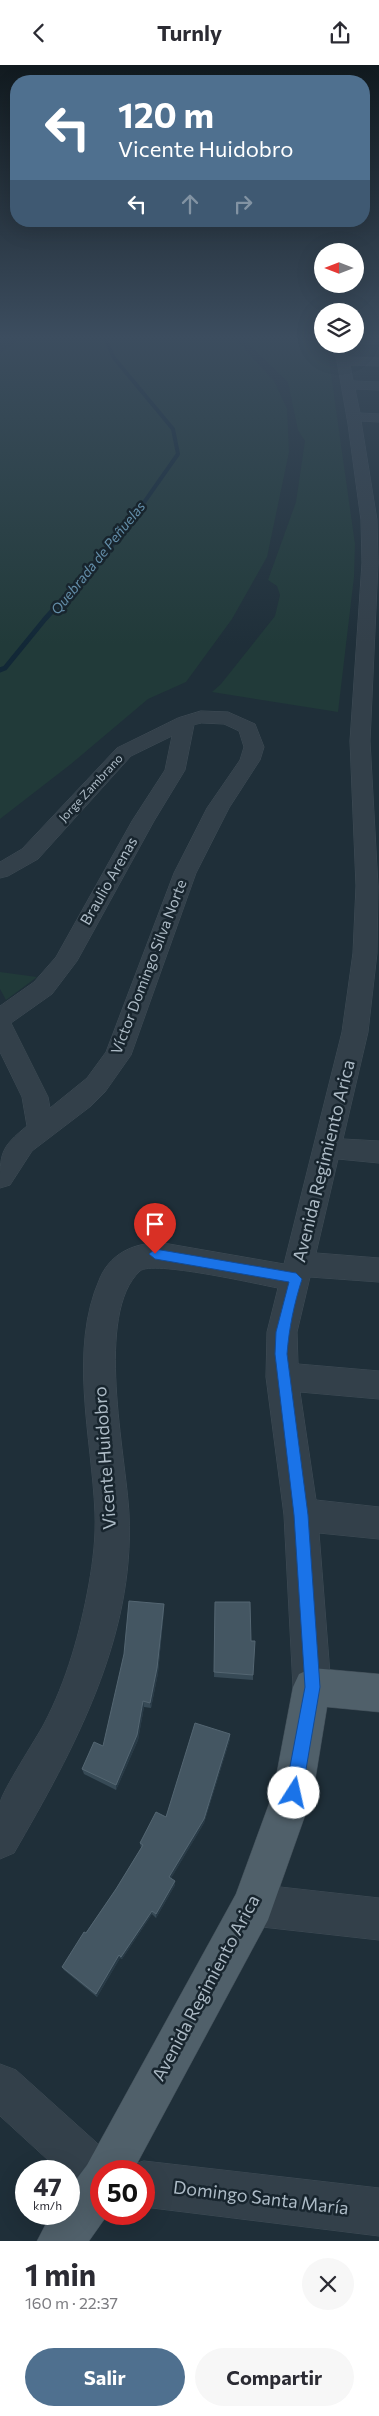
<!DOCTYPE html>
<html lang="es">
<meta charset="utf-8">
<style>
body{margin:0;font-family:Commissioner,sans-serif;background:#f7f7f7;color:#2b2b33;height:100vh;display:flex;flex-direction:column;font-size:19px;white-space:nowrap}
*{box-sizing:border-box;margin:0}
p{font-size:16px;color:#7c7c81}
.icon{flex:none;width:28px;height:28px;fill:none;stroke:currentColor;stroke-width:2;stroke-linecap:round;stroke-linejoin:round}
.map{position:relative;height:2176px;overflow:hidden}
.details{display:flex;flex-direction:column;background:#fff;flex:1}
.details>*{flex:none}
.top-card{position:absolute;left:10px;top:10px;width:360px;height:152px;border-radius:20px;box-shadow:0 5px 20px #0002;background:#4f708f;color:#fff;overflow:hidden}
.needle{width:32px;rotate:270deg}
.fabs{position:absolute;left:314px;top:178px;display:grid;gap:10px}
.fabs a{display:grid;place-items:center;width:50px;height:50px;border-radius:50%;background:#fff;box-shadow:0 5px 20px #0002;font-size:25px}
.speed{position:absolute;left:15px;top:2095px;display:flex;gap:10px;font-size:25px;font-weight:700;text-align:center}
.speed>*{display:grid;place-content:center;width:65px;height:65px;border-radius:50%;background:#fff;box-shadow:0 5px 20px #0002;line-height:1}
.speed small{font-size:12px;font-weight:400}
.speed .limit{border:8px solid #d22;background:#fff;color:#111}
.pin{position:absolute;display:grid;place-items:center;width:42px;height:42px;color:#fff;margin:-51px -21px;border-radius:50% 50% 50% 0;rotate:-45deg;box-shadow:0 0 5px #0007}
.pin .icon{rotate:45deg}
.me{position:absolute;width:55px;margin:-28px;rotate:10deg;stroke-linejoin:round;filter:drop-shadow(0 0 4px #0008)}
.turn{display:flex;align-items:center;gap:18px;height:105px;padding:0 25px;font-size:22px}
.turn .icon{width:65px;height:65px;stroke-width:2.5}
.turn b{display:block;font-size:35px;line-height:42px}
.lanes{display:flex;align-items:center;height:48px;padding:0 25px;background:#0003;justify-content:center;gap:25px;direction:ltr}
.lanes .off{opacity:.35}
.round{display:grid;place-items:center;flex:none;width:52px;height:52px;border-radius:26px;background:#f7f7f7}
.headline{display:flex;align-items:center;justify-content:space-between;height:85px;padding:0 25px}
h1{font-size:30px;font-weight:700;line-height:38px}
.button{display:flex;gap:10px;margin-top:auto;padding:10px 25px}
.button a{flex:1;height:58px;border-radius:30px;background:#4f708f;color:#fff;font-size:20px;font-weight:700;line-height:58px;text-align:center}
.button a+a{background:#f7f7f7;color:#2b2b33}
header{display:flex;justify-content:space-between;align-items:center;height:65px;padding:0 25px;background:#fff;font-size:22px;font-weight:700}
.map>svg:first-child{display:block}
.green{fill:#213a39}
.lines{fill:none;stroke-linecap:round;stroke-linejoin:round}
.stream-far1{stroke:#122837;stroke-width:4}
.stream{stroke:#122837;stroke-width:5}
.minor-casing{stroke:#3f4c56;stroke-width:1}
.major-casing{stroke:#3f4c56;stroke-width:1}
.minor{fill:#33404a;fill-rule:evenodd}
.major{fill:#50606a;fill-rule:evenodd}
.wall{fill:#374a56}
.shaded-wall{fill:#283a46}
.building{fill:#445662;stroke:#546672}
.route{fill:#1a73e8;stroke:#114b97}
.labels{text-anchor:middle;stroke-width:5;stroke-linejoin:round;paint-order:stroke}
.far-street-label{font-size:12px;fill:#adbbc6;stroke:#18252e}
.far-water-label{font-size:14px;font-style:italic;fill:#638da8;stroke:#18252e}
.street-label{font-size:15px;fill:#adbbc6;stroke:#18252e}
.near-street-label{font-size:18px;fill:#adbbc6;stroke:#18252e}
</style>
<header><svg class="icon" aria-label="back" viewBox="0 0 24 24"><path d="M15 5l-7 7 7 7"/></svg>Turnly<svg class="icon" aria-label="share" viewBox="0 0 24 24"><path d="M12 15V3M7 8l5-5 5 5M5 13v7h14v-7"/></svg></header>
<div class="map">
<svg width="379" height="2176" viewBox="0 0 379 2176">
<rect width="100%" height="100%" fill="#1f2f39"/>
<path class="green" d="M21 274H235L274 316 287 344 289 387 267 492 232 554 186 617 148 634 71 699 0 754V288Z
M243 274H318L329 295 355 479 354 512 338 647 212 627 221 619 275 551 280 530 277 521 268 515 296 437 305 376 298 365 288 317Z
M0 907 37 912 6 935 0 924Z"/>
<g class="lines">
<path class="stream-far1" d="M105 274 114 293 173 364 178 389 124 466 111 481"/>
<path class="stream" d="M0 605 5 603 45 554 112 480"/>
<g class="minor-casing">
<path id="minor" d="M355 274H379V279L355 278Z
M330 279H342L348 292 379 293V301L350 300 353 316 379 317V325L355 324 360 348 379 349V357L361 356 377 455 378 498 370 676 378 821 377 888 368 967 343 1074 379 1076V1098L338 1094 316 1188 379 1193V1217L310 1212 297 1267 298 1299 379 1306V1334L300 1327 316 1435 379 1442V1474L319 1468 331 1622 325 1635 312 1641 299 1635 293 1622 284 1450 266 1312 267 1267 278 1223C257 1219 152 1195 140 1206 94 1248 126 1390 129 1449 135 1573 74 1684 14 1788L0 1794C0 1776 0 1756 0 1738 2 1726 36 1674 44 1659 67 1615 80 1568 89 1519 93 1496 96 1472 95 1448 92 1372 68 1285 100 1213 112 1185 141 1175 169 1179L284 1199 342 967 353 888 356 821 350 676 362 498 361 455 348 359 337 296Z
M201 646 228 647 255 659 264 682 260 695 229 743 196 808 131 990 105 1027 91 1041 32 1086 10 1120 0 1123C0 1088 0 1083 27 1061L22 1032 0 987V941L34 917 56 892 132 756 165 705 172 671 131 691 38 794 8 811 0 813V797L22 784 117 683 178 653ZM202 658 224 659 239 666 244 682 240 695 207 743 174 808 106 987 87 1013 50 1043 48 1032 11 958 52 929 77 896 154 756 185 705 194 660Z
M253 1819 379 1833V1875L253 1861 238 1855 232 1840 238 1825Z
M0 1999 16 2005 117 2096 122 2106H101V2135L85 2128 69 2114V2106H60L0 2051Z
M144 2096 379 2123V2171L144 2142V2106H126L127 2102Z"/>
</g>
<g class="major-casing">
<path id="major" d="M312 1603 379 1609V1647L327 1642 313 1728 268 1855 133 2106H101V2149H108L89 2176H37L51 2149H69V2124L87 2100 236 1829 273 1728 293 1622 299 1609Z"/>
</g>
<use href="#minor" class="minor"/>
<use href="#major" class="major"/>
</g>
<path class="wall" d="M215 1537 251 1576 253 1610V1615L214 1612Z
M164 1539V1545L158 1608 151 1643 144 1642 138 1675 116 1725 84 1709 82 1704 103 1681Z
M230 1669V1674L204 1758 171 1813 175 1820 156 1853 152 1849 122 1894 120 1893 97 1932 64 1905 62 1902 116 1824 141 1783 140 1778 166 1752Z"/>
<path class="shaded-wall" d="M164 1539V1545L158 1608 151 1643 150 1638Z
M143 1636 144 1642 138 1675 116 1725V1720Z
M230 1669V1674L204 1758 170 1815 169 1812Z
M175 1816V1820L156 1853V1849Z
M152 1846V1849L122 1894 121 1892Z
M119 1890 120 1893 97 1932 96 1929Z"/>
<path class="building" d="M129 1536 164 1539 157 1603 150 1638 143 1636 137 1670 116 1720 82 1704 94 1677 103 1681 124 1589Z
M215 1537H250L251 1576H255L253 1610 214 1607Z
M195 1658 230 1669 204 1754 169 1812 175 1816 156 1849 152 1846 121 1892 119 1890 96 1929 62 1902 84 1867 86 1868 116 1824 143 1780 140 1778 156 1747 166 1752Z"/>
<linearGradient id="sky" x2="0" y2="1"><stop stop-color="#111a1f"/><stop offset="0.47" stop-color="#3c4d5f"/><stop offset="1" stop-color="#3c4d5f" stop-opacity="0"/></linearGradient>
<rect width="379" height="579" fill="url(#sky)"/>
<path class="route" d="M155 1184 296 1208 302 1214C294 1239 289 1263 287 1289L308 1450 320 1622 302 1728 299 1734 294 1736 288 1734 285 1728 305 1622 294 1450 275 1289 276 1267 289 1217 155 1194 149 1189Z"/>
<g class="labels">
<g class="far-street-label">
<text transform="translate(91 723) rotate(-47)" y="4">Jorge Zambrano</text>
</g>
<g class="far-water-label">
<text transform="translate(98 493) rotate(-51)" y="5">Quebrada de Peñuelas</text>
</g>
<g class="street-label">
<text transform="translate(109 816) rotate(-60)" y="5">Braulio Arenas</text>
<text transform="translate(149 902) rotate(-69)" y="5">Víctor Domingo Silva Norte</text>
</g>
<g class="near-street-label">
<text transform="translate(324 1096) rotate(-76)" y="6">Avenida Regimiento Arica</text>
<text transform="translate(105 1393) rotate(-94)" y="6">Vicente Huidobro</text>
<text transform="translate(206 1923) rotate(-62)" y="6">Avenida Regimiento Arica</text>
<text transform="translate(261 2133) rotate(7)" y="6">Domingo Santa María</text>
</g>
</g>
</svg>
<div class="fabs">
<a><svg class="needle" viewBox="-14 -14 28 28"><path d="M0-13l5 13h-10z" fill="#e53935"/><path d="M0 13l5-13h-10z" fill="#7c7c81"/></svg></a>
<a><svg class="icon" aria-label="layers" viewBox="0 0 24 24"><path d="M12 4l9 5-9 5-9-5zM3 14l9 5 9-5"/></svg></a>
</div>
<div class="speed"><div>47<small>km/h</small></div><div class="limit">50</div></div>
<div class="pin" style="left:155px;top:1189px;background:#d93025"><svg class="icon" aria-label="arrive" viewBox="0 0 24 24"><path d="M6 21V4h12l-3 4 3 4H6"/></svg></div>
<svg class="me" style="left:294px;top:1728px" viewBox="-20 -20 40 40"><circle r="19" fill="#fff"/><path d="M0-13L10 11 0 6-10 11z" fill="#1a73e8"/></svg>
<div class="top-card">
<div class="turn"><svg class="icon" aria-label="left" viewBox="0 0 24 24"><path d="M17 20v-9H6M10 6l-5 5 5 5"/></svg><div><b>120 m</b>Vicente Huidobro</div></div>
<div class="lanes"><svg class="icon" aria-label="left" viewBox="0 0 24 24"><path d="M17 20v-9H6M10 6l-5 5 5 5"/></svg><svg class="icon off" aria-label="ahead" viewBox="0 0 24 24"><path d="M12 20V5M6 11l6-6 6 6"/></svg><svg class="icon off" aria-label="right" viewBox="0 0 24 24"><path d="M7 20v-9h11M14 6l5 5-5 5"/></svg></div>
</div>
</div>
<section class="details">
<div class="headline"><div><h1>1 min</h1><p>160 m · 22:37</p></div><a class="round"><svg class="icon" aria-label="close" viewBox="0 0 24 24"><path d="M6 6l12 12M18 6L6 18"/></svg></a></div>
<div class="button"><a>Salir</a><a>Compartir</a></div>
</section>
